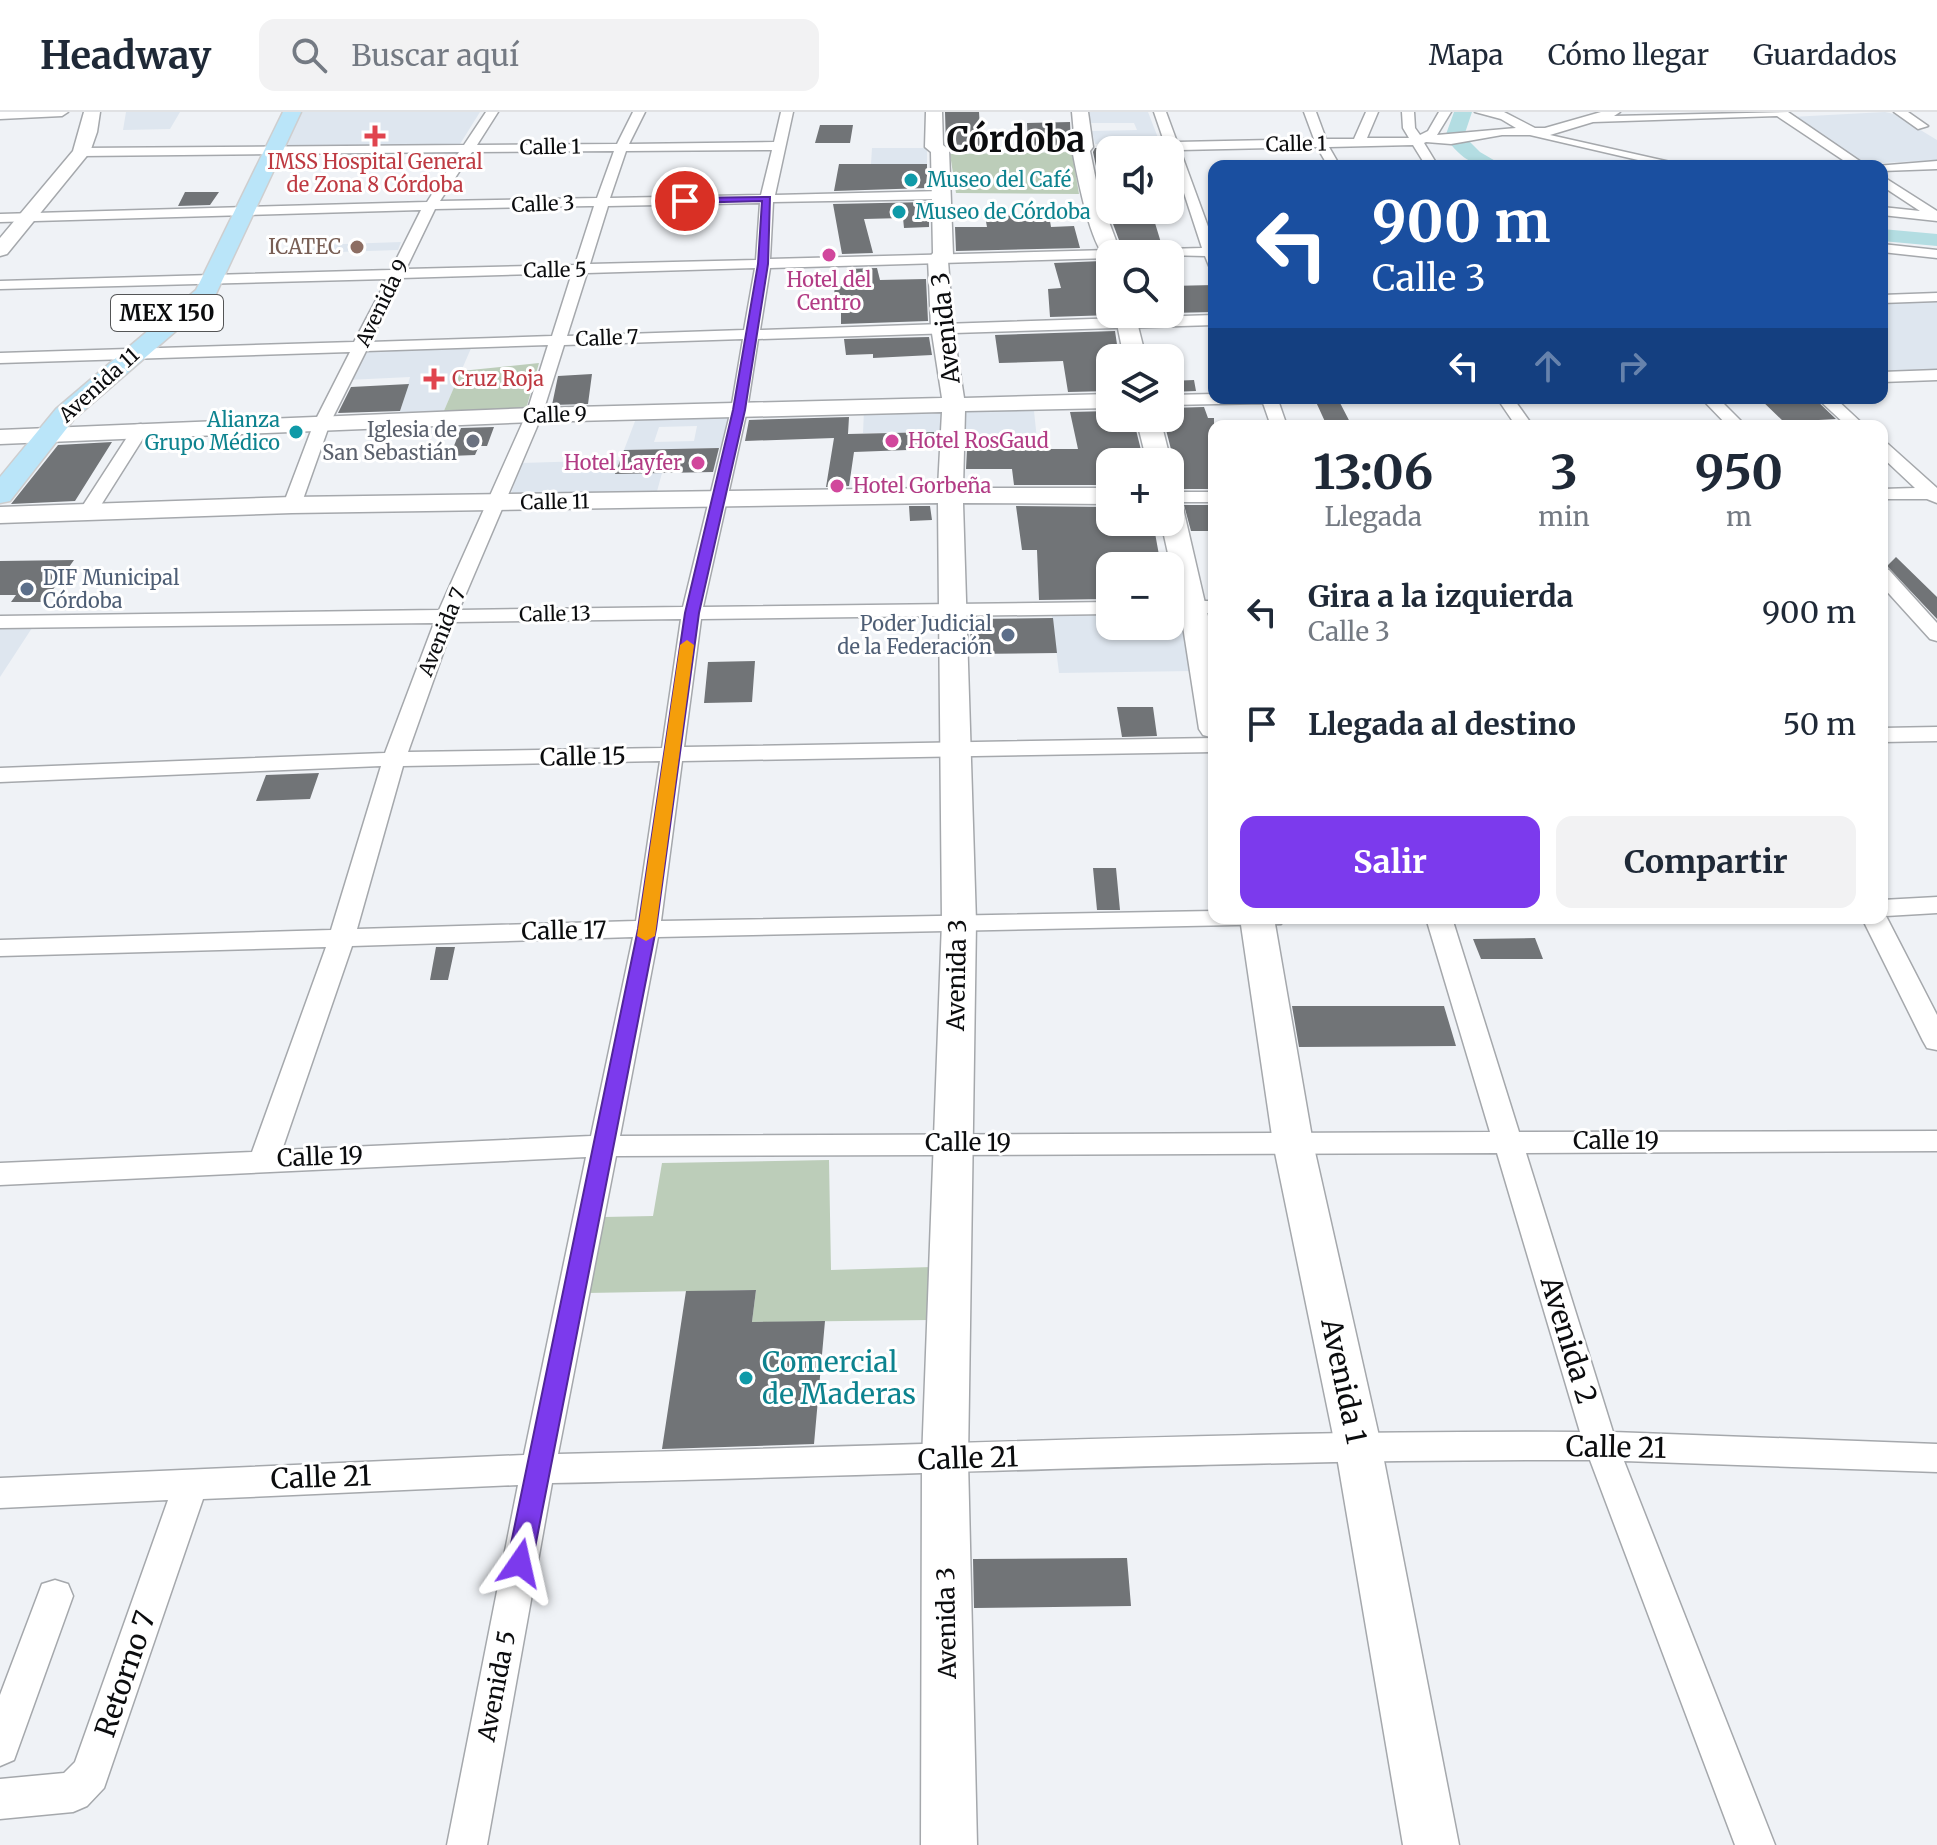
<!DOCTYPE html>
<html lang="es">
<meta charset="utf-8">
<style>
body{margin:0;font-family:Merriweather,serif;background:#f2f2f3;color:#1f2937;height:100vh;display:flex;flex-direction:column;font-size:30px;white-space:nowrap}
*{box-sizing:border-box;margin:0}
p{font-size:26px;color:#747a83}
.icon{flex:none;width:44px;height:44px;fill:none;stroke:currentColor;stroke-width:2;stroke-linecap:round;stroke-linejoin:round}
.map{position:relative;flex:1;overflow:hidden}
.drawer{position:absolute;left:1208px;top:308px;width:680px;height:504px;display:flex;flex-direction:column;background:#fff;border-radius:16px;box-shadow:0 2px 6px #0004}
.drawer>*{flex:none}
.top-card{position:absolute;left:1208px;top:48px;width:680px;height:244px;border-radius:16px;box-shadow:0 2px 6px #0004;background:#1a4fa0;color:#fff;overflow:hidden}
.fabs{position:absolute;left:1096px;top:24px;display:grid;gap:16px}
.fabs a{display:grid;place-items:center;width:88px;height:88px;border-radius:16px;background:#fff;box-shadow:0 2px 6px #0004;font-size:40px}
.pin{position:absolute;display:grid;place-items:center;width:68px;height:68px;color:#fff;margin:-34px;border:4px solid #fff;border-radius:50%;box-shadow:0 2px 8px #0007}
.me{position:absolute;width:88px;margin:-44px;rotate:11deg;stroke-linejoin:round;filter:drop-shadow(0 0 6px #0008)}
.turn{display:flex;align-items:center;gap:28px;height:168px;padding:0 32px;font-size:36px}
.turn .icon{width:104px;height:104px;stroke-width:2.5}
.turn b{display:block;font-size:56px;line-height:68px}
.lanes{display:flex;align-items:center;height:76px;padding:0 32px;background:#0003;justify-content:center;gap:40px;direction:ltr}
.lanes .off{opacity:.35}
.eta{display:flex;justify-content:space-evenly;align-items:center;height:136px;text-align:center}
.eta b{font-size:48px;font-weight:700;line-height:56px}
.primary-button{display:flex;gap:16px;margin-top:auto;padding:16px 32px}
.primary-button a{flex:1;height:92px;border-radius:16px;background:#7c3aed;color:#fff;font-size:32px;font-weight:700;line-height:92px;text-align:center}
.primary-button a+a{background:#f2f2f3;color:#1f2937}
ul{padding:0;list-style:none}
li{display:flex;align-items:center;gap:24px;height:112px;padding:0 32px}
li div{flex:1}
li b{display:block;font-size:30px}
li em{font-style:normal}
header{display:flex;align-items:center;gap:48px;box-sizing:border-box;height:112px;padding:0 40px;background:#fff;border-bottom:2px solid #e0e1e3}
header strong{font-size:38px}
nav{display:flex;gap:44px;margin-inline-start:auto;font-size:28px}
.search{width:560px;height:72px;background:#f2f2f3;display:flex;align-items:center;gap:20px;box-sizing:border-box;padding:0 28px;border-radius:16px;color:#747a83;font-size:30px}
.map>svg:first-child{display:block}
.built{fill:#dee6ef;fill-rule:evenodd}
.green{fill:#bccdb9}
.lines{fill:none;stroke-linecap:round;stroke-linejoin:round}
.river{fill:#b3dde2;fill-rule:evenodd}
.building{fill:#717477}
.street-casing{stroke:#a5a8ac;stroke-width:3}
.secondary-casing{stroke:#a5a8ac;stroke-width:3}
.primary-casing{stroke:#cececf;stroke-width:3}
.street{fill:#fff;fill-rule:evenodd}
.secondary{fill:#fff;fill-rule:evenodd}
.primary{fill:#bae5f9;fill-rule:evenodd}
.route{fill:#7c3aed;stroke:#51269a;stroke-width:2}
.slow{fill:#f59e0b}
.health-dot{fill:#e0444e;stroke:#fff;stroke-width:3}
.culture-dot{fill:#0f9aa8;stroke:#fff;stroke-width:3}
.education-dot{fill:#8d6e63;stroke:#fff;stroke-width:3}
.hotel-dot{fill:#d1479c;stroke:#fff;stroke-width:3}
.worship-dot{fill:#6b7280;stroke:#fff;stroke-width:3}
.service-dot{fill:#5c6f8a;stroke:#fff;stroke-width:3}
.labels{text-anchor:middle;stroke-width:6;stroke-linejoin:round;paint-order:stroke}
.far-street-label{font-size:20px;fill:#0b0c0e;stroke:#fff}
.far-health-label{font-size:20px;fill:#be3a42;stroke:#fff}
.far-culture-label{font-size:20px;fill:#0d838f;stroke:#fff;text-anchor:start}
.far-education-label{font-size:20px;fill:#785e54;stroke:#fff;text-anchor:end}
.far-hotel-label{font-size:20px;fill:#b23c85;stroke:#fff;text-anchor:start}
.far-worship-label{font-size:20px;fill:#5b616d;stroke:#fff;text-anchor:end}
.far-service-label{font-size:20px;fill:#4e5e75;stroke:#fff;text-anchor:start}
.shield{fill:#fff;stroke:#545556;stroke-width:2}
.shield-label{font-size:22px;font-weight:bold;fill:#0b0c0e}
.street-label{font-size:24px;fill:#0b0c0e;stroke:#fff}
.near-street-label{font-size:28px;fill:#0b0c0e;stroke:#fff}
.near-culture-label{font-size:28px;fill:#0d838f;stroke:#fff;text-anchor:start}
.far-town-label{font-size:34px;font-weight:bold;fill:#0b0c0e;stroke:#fff}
</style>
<header>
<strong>Headway</strong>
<div class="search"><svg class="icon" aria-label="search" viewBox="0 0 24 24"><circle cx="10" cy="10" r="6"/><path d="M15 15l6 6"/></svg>Buscar aquí</div>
<nav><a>Mapa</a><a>Cómo llegar</a><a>Guardados</a></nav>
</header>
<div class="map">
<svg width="1937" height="1733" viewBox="0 0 1937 1733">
<rect width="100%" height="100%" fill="#eff2f6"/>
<path class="built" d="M126 0H180L170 17 123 18Z
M299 0H480L460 32 281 35Z
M1088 0H1148L1160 31 1095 32 1092 19 1137 18 1134 11H1090Z
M1885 0 1894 2 1937 28V48L1865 52 1791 5Z
M872 36H927V52H871Z
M401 130 398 138 310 141 316 133Z
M1937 186V258L1882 259V191L1926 190Z
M472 234 443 301 399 303 410 265 347 268 362 239Z
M945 296 944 320 863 321 864 298Z
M961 299H1034L1038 337H962Z
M730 302 720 336 624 338 637 304ZM697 314 694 329 654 330 659 315Z
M621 348 616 362 662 361 656 383 510 385 521 351Z
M1170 502H1182L1192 559 1059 561 1052 504 1110 503V514H1170Z
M32 516 0 565V517Z"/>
<path class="green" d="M1072 40 1079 82 956 81 950 42Z
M539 251 526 297 443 301 461 259Z
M829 1048 831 1158 932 1155 931 1208 752 1210 756 1178 587 1181 604 1105 653 1104 662 1051Z"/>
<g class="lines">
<path class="river" d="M1454 0H1472L1464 24 1480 40 1504 54C1473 54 1464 50 1445 25Z
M1882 117 1937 122V134L1882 129Z"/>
</g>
<path class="building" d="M945 0H979L981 34 946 32Z
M1070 10 1071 33 1028 34 1027 11Z
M820 13H853L850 31H815Z
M1095 36H1110V98H1148L1150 112 1155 111 1162 134 1131 135 1123 139 1102 82 1093 40Z
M839 52H927V76L834 79Z
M185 80H219L210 93 178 94Z
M929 90V115L904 116 903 106 864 107 873 141 842 142 833 92Z
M1049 103 1051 115 1074 114 1080 136 956 139 955 115H987L985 104Z
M1102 149 1112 203 1050 205 1048 177 1061 176 1054 151Z
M877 156 880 168 926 167 928 209 841 212V190L833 191 835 174H843V169H848L846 157Z
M1214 173V200L1170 201V174Z
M1115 219 1119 246H1110V279L1068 280 1063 249 999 251 995 223Z
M929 225 932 243 873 246V242L846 243 844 227Z
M592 262 588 292 552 293 558 264Z
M1194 268 1196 279 1170 280V269Z
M409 272 400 299 338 301 351 275Z
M1759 286H1814L1836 307 1784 310Z
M1339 289 1352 314H1327L1316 290Z
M1204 295 1208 306H1214V377H1175L1170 355 1174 349 1163 306H1170V296Z
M1110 299V306H1133L1144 350H1110V373H1014L1012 357H966L967 337H1078L1070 300Z
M849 305 848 322 934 320V337L854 340 849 374 826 375 834 326 745 329 749 308Z
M494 315 487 334H479L475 343 450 344 461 316Z
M112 330 75 389 11 392 58 333Z
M719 336 713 360 615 362 624 338Z
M1184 393H1214V419H1191Z
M909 394H930L932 408 910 409Z
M1016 394 1110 395V410H1153L1161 454H1110V487L1039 488 1037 438H1022Z
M1896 445 1937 485V507L1887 454Z
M74 448 44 490H11L16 483H0V449Z
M1053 506 1057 541 971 542 970 507Z
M755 549 752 590 704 591 708 550Z
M1117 595H1153L1157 624 1122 625Z
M319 661 310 687 256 689 266 663Z
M1093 756H1116L1120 798H1097Z
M1535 826 1543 847H1481L1473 827Z
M436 835H455L448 868H430Z
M1292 894H1444L1456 934 1299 935Z
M756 1178 752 1210 825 1209 814 1332 662 1337 686 1179Z
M1127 1446 1131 1494 974 1496 973 1447Z"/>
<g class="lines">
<g class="street-casing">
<path id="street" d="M0 0H68L62 4 0 7Z
M486 0H498L477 33 617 32 633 0H645L629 32 774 30 781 0H793L775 83 942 79 949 83 942 87 773 90 770 147 1110 138 1117 142H1110V146L770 156 760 218 1214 203V213L758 227 747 298 703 495 1110 490V502L701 507 684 635 1214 626V640L682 649 661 809 1214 799V806H1285L1281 812 658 825 620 1024 1490 1020 1426 806H1452L1519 1020 1937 1019V1039L1526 1041 1613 1320 1937 1332V1360L1624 1349 1775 1733H1735L1590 1348C1244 1347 898 1364 552 1371L487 1733H447L518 1373 203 1387 104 1676 87 1694 73 1700 0 1707V1667L64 1661 75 1650 168 1388 0 1396V1366L524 1343 586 1045 0 1073V1051L252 1040 326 835 0 844V828L331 818 381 654 0 670V656L385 641 434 511 0 516V504L439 498 526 303 548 233 366 239 330 311 301 393 292 398 283 393 314 311 350 240 0 251V241L354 230 387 167 0 177V169L391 158 421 98 0 110V102L427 90 459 40 81 44 75 40 81 36 464 33ZM772 38 761 83 610 86 626 39ZM614 39 597 86 440 89 472 40ZM760 91 756 148 590 152 608 94ZM589 94H594L575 153 406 157 435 97ZM755 156 744 218 567 224 587 161ZM572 161 552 224 370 230 401 166ZM743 227 731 298 683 495 459 498 542 303 564 233ZM681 507 662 636 408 640 454 510ZM660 649 636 809 357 817 403 654ZM633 825 591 1024 282 1038 352 834ZM1497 1041 1580 1320C1239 1318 899 1335 558 1342L616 1044Z
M1154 0H1166L1177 30 1314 27 1304 0H1316L1326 27H1354L1366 0H1378L1367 26H1409L1403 16 1402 0H1414L1415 16 1420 23 1428 19 1439 0H1451L1437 23 1516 16 1501 7 1475 0H1504L1535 16H1545L1601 0H1620L1614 4 1788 0 1867 54H1852L1777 4 1593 10 1550 23 1688 54H1664L1530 23H1502L1451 32 1426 30 1424 31 1438 54H1426L1413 33 1329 35 1340 54H1328L1317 35 1180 38 1214 131V155L1209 154 1205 144 1124 142 1131 138 1202 136 1170 38H1167Z
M1894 0H1908L1928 14 1918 17Z
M1937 49V57L1882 59V54H1876Z
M1882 64 1937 99V109L1882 103V95L1920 99 1882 74Z
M1882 132 1937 138V146L1882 140Z
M1937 181V189L1882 191V183Z
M1937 258V268L1882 270V260Z
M1214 282V286H1289L1279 291 1287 314H1271L1263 291 1170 293V283Z
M1497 286H1513L1533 314H1516Z
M1701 286H1718L1746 314H1728Z
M1817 286H1835L1865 314H1847Z
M141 312 149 317 96 401 87 407 81 405 78 401 135 313Z
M1882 331 1888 332 1937 376V391L1927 387H1882V377L1915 376 1882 345Z
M1170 380H1214V390H1170Z
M1882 456 1889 458 1937 511V529L1930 527 1882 474Z
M1170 489H1214V501H1170Z
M1937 615V629L1882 630V616Z
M1937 785V801L1886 804 1937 903V938L1927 936 1923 929 1862 806H1882V788Z
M55 1468 68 1472 73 1484 14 1648 0 1654V1583L42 1472Z"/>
</g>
<g class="secondary-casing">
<path id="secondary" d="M84 0H100L97 20 90 40 7 142 0 144V126L73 39Z
M926 0H942L943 33 949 38 953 143 948 149 953 215 964 286 1110 282V296L965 299 963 376H1110V392L963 391 976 810 968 1348 977 1733H921L922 1348 942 810 938 391 292 401 0 411V395L292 385 938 376 942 300 534 310 0 332V318L534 296 942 286 931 215 928 147 933 141 931 40 925 35Z
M1072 0H1088L1093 35 1090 39 1099 83 1121 142H1110V148C1091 142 1076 57 1072 37L1075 33Z
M1115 202H1135L1146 246H1124Z
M1136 306H1160L1171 350 1170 352 1147 350Z
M1170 388 1179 391 1183 396 1214 530V626L1203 623 1199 617 1180 495 1161 410H1170Z
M1240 806H1274L1313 1031 1381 1333 1459 1733H1403L1335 1333 1273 1031Z"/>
</g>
<g class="primary-casing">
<path id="primary" d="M283 0H301L214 186 74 307 10 389 0 391V365L56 297 196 178Z"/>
</g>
<use href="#street" class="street"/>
<use href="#secondary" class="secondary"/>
<use href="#primary" class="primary"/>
</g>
<path class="route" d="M770 85 768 152 745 298 699 501 656 817 532 1451 529 1459 520 1462 511 1459 507 1451 638 817 685 501 733 298 758 152 762 89 685 91 680 89 685 86Z"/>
<path class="slow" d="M687 528 694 533 655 824 646 829 637 824 680 533Z"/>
<g class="health-dot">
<path d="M371 12h8v8h8v8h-8v8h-8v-8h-8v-8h8z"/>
<path d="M430 255h8v8h8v8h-8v8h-8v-8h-8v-8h8z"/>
</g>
<g class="culture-dot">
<circle cx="911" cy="68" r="8"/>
<circle cx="899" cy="100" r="8"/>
<circle cx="296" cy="320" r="8"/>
<circle cx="746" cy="1266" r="8"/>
</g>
<circle class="education-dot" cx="357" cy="135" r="8"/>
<g class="hotel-dot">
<circle cx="829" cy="143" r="8"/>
<circle cx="892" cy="329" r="8"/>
<circle cx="698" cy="351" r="8"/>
<circle cx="837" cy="374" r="8"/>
</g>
<circle class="worship-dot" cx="473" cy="329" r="8"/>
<g class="service-dot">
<circle cx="27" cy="477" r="8"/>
<circle cx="1008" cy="523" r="8"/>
</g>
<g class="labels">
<g class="far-street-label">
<text transform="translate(1296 32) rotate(-1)" y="7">Calle 1</text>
<text transform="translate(550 35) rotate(-1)" y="7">Calle 1</text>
<text transform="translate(543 92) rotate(-2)" y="7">Calle 3</text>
<text transform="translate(555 158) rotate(-1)" y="7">Calle 5</text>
<text transform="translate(382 191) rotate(-64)" y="7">Avenida 9</text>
<text transform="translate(607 226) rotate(-2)" y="7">Calle 7</text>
<text transform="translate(99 273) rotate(-42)" y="7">Avenida 11</text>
<text transform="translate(555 303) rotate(-2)" y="7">Calle 9</text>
<text transform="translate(555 390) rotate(-1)" y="7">Calle 11</text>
<text transform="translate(555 502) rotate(-1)" y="7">Calle 13</text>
<text transform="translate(442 520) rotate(-68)" y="7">Avenida 7</text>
</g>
<g class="far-health-label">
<text x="375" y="57">IMSS Hospital General<tspan x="375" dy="23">de Zona 8 Córdoba</tspan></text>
<text x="452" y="274" text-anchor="start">Cruz Roja</text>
</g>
<g class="far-culture-label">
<text x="927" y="75">Museo del Café</text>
<text x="915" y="107">Museo de Córdoba</text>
<text x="280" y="315" text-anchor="end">Alianza<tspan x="280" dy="23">Grupo Médico</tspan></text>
</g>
<g class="far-education-label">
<text x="341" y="142">ICATEC</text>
</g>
<g class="far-hotel-label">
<text x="829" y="175" text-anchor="middle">Hotel del<tspan x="829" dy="23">Centro</tspan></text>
<text x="908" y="336">Hotel RosGaud</text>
<text x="682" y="358" text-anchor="end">Hotel Layfer</text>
<text x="853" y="381">Hotel Gorbeña</text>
</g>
<g class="far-worship-label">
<text x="457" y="325">Iglesia de<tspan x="457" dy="23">San Sebastián</tspan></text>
</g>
<g class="far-service-label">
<text x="43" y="473">DIF Municipal<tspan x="43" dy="23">Córdoba</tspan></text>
<text x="992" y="519" text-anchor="end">Poder Judicial<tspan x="992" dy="23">de la Federación</tspan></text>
</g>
<rect class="shield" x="111" y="183" width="112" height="36" rx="6"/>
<g class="shield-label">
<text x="167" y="209">MEX 150</text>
</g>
<g class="street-label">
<text transform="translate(946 216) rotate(-96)" y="8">Avenida 3</text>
<text transform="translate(583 645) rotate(-1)" y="8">Calle 15</text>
<text transform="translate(564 819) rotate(-1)" y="8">Calle 17</text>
<text transform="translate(957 863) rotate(-89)" y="8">Avenida 3</text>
<text x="1616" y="1037">Calle 19</text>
<text x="968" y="1039">Calle 19</text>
<text transform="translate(320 1045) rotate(-2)" y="8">Calle 19</text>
<text transform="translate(947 1511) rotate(-91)" y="8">Avenida 3</text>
<text transform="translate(497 1574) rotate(-79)" y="8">Avenida 5</text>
</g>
<g class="near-street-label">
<text transform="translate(1569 1228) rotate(73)" y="10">Avenida 2</text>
<text transform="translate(1344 1269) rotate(78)" y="10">Avenida 1</text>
<text transform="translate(1616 1335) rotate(1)" y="10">Calle 21</text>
<text transform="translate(968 1346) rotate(-2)" y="10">Calle 21</text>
<text transform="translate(321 1365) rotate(-2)" y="10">Calle 21</text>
<text transform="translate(125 1562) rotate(-71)" y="10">Retorno 7</text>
</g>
<g class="near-culture-label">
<text x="762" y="1260">Comercial<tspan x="762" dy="32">de Maderas</tspan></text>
</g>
<g class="far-town-label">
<text x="1016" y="40">Córdoba</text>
</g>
</g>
</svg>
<div class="fabs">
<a><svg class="icon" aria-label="sound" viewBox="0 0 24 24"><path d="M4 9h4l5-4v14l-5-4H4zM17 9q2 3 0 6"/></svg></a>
<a><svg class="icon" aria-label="search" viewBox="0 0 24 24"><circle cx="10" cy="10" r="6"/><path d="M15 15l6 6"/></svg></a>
<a><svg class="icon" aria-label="layers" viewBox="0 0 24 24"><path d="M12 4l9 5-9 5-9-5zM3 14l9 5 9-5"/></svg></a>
<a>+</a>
<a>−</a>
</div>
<div class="pin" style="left:685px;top:89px;background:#d93025"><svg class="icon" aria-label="arrive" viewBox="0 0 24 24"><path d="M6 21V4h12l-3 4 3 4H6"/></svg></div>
<svg class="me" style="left:520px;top:1451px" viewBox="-20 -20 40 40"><path d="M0-17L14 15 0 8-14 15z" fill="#7c3aed" stroke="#fff" stroke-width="4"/></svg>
<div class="top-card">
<div class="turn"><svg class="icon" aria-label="left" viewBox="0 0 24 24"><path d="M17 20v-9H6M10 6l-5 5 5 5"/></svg><div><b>900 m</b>Calle 3</div></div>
<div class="lanes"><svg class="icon" aria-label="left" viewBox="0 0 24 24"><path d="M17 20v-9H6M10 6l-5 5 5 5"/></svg><svg class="icon off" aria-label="ahead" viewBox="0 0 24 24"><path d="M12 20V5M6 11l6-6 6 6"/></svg><svg class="icon off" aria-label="right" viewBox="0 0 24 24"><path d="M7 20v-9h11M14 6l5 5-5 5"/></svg></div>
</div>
<section class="drawer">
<div class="eta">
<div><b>13:06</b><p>Llegada</p></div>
<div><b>3</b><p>min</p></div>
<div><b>950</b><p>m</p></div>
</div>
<ul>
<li><svg class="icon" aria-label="left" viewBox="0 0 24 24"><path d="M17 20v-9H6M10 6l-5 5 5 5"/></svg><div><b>Gira a la izquierda</b><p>Calle 3</p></div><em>900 m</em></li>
<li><svg class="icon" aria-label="arrive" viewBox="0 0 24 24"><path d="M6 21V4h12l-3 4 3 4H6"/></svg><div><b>Llegada al destino</b></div><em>50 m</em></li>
</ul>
<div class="primary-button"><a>Salir</a><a>Compartir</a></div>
</section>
</div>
